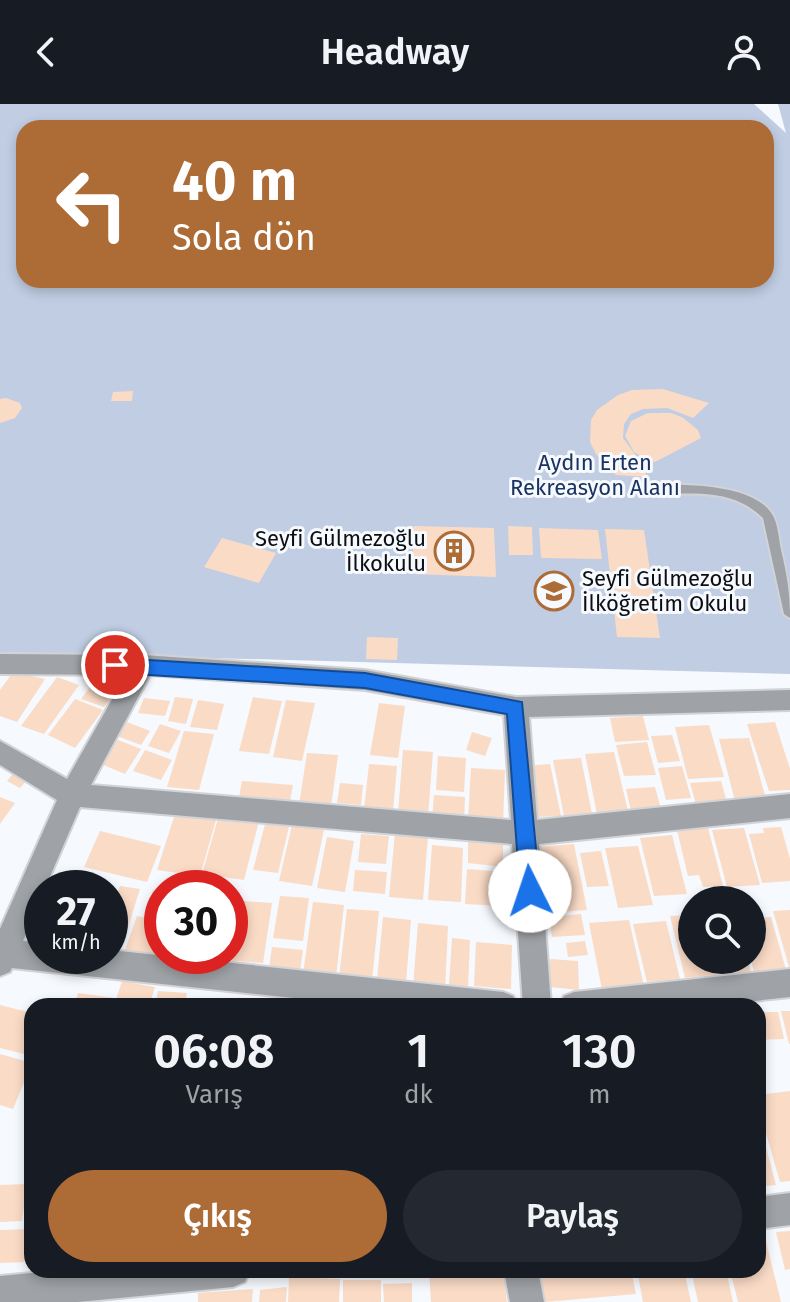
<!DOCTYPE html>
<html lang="tr">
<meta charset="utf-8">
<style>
body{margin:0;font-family:"Fira Sans",sans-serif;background:#242831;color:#f1f3f6;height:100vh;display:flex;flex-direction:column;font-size:30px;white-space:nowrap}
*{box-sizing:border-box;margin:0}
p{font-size:26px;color:#9ea1a6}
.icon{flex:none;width:44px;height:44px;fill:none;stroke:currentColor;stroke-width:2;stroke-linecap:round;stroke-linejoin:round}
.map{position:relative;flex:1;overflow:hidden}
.side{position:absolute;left:24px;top:894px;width:742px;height:280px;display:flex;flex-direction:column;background:#171b24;border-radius:24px;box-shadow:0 4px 12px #0003}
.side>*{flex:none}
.guide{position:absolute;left:16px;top:16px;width:758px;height:168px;border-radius:24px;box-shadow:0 4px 12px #0003;background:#ad6b36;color:#fff;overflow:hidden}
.controls{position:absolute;left:678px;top:782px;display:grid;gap:16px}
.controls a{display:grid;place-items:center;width:88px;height:88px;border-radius:50%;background:#171b24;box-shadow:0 4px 12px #0003;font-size:40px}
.speed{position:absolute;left:24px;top:766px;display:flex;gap:16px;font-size:40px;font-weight:700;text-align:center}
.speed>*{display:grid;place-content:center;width:104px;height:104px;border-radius:50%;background:#171b24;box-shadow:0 4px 12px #0003;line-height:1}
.speed small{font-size:20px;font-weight:400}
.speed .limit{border:12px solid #d22;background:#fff;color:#111}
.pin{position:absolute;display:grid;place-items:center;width:68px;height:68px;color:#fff;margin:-34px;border:4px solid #fff;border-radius:50%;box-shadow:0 2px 8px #0007}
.me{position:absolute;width:88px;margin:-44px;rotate:356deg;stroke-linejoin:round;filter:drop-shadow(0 0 6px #0008)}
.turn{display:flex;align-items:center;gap:28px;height:168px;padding:0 24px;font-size:36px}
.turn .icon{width:104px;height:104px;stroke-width:2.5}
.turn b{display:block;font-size:56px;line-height:68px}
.eta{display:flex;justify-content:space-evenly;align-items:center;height:136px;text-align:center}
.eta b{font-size:48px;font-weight:600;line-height:56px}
.action{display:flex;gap:16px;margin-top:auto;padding:16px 24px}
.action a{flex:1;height:92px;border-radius:48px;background:#ad6b36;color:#fff;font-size:32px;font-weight:600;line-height:92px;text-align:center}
.action a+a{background:#242831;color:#f1f3f6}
header{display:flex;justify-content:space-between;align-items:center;height:104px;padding:0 24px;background:#171b24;font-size:36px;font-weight:600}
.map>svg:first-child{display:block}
.green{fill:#c0cde3;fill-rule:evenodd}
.building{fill:#fadbc6}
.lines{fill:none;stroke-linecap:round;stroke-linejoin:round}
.lane-casing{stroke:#d1d3d7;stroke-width:4}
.street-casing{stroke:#d1d3d7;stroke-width:4}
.lane{fill:#9fa2a6;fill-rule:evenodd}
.street{fill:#9fa2a6;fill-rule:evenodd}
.route{fill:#1a73e8;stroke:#114b97;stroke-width:2}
.labels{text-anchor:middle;stroke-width:6;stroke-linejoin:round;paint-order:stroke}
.park-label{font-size:22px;fill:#1a3360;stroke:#f6f9fd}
.poi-label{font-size:22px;fill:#0c0e12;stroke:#f6f9fd;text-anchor:end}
</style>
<header><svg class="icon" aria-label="back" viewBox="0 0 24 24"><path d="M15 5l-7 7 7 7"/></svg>Headway<svg class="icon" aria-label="person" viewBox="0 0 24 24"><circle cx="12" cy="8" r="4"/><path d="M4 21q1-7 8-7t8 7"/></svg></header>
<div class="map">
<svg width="790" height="1198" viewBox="0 0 790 1198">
<rect width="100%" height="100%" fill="#f6f9fd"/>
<path class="green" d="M0 0H754L786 29 778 0H790V570L0 548ZM24 24H766V176H24Z"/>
<path class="building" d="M663 285 709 299 693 314 667 304 643 305 631 310 624 320 623 334 646 365V373L616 371 596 350 590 338 591 316 597 306 618 291 632 286Z
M133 287 132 297H111L113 288Z
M6 294 20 299 22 304 15 314 0 319V295Z
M648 309H671L682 313 698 326 701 334 655 358 644 354 634 348 625 332 631 317Z
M414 422 494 424 496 473 412 470Z
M508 422 532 423 533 451H509Z
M539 424 598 426 602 455 541 454Z
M605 425 644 426 660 534 617 533Z
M222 434 276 449 259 479 204 463Z
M367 533 398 534 397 556 366 555Z
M13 568 45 575 17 618 0 612V586Z
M57 573 79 581 44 630 21 622Z
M90 583 112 592 104 603 81 595Z
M175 593 193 595 186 620 168 617Z
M253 593 282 597 269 650 239 647Z
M144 594 170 597 165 612 138 609Z
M75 595 103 606 75 644 48 631Z
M198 596 224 600 217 626 190 623Z
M286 596 315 599 302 657 273 653Z
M379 599 405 602 398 654 370 651Z
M643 612 649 636 615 638 610 614Z
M127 618 150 627 141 641 117 632Z
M775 618 790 665V686L769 687 747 620Z
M160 620 181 627 169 649 148 642Z
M709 621 724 673 688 675 675 623Z
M184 627 214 630 199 686 167 683Z
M472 628 492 634 485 652 466 646Z
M672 631 680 657 658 659 651 632Z
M749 634 766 695 735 697 719 635Z
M118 636 141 645 125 670 101 660Z
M647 638 656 671 624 672 616 641Z
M145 646 172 656 161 676 133 667Z
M403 646 433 648 428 712 398 709Z
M614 648 628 707 597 710 585 650Z
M307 649 338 651 331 703 299 701Z
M438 652 466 654 464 688 436 686Z
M581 654 592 710 564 712 553 656Z
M369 660 397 662 393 707 364 705Z
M550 660 561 712 533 713 524 662Z
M682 662 691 694 666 696 658 664Z
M471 664 505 666 503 720 468 717Z
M15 667 29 674 20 684 7 677Z
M242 677 293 681 290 697 239 693Z
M721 677 728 702 697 704 690 679Z
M340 679 363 681 361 701 337 699Z
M655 683 661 705 631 707 626 685Z
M434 691 465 693 464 717 432 715Z
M0 693 15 699 0 720Z
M175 710 216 716 200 772 157 766Z
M219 711 259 717 244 776 202 770Z
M265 720 289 723 278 769 253 766Z
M707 720 723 782 703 783 699 771 688 772 676 722Z
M292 721 324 726 312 782 279 777Z
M781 723 790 755V777L762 779 749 730 764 729 763 724Z
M744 724 760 781 727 783 712 726Z
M100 727 161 742 147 778 84 763Z
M395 729 428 731 423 796 389 793Z
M361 730 389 732 386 760 358 758Z
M672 731 687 790 654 792 640 734Z
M327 733 354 737 345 788 317 784Z
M468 735 503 738V763L468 759Z
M574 740 587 806 548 809 536 743Z
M432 741 463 744 461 798 428 796Z
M638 742 653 801 618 804 605 744Z
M601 747 609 782 587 783 580 749Z
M467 765 505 768 504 802 465 800Z
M355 766 387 768 385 790 353 787Z
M66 772 90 778 88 784H61Z
M120 782 140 785 122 842 110 840V811Z
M153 786 162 788V810L146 808Z
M230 792 239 793 232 831H230Z
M280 792 309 794 303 837 273 834Z
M243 797 272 799 263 859 232 857Z
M313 798 344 801 336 873 303 870Z
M347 805 379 807 372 877 339 874Z
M790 806V863H789L773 807Z
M581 810 585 831 552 833 549 813Z
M692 811V856H717L721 870 685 874 670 812Z
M137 812 162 817V852H187L185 858 125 846Z
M383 813 411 816 406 879 377 876Z
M771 813 786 866 754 868 751 856 752 814Z
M629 816 644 882 602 886 589 819Z
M666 817 680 875 647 878 633 820Z
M418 819 448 822 445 886 413 883Z
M452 834 470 836 468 883 449 881Z
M585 837 588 851 568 853 566 839Z
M476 838 512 841 511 885 474 882Z
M272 843 303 846 300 867 269 864Z
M191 852H228L226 860 190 857Z
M550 855 578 857 579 886 550 883Z
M721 856H748L751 868 724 870Z
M122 877 155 883 149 902H114Z
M158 887 187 889 184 902H155Z
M78 889 114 894 111 902H74Z
M190 894 227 897 226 902H188Z
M0 901 32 909V952L0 944Z
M781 907H790V940H789Z
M758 908H778L784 935 758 936Z
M0 950 32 959 13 1005 0 1001Z
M790 987V1077L780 1078 758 1001V991Z
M759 1016 776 1081 758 1083Z
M27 1080 22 1117 0 1118V1081Z
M30 1125 25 1158 0 1159V1126Z
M790 1127V1165L785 1166 776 1128Z
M765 1133 781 1198H738L730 1166H758V1134Z
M429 1166H503L507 1198H431Z
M540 1166H631L636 1190 545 1198Z
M637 1166H684L691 1198H643Z
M691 1166H726L733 1198H698Z
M289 1173 340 1175 339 1198H288Z
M343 1176H381V1198H343Z
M412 1179V1198H384L383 1180Z
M287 1183 286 1198H259L260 1186Z
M253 1185 252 1198H198V1189Z"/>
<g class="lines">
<g class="lane-casing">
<path id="lane" d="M641 380C675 381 751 377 772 410 778 419 779 436 781 446 787 471 790 490 790 514L784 510 763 414C725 378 683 395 637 387L636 384 637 381Z"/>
</g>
<g class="street-casing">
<path id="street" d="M0 550 143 551 365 566 516 593 790 586V606L529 613 537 716 790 690V714L539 740 551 902H523L512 740 80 703 45 784H42V792L23 837 42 839V852H110V846L503 888 513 892 517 902H369L12 864 10 868 0 872V825L57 696 0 661V637L67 675 126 571 0 570ZM150 571 365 586 504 611 511 716 91 681Z
M790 865V893L709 902H560L564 892 574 888Z
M790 1089V1121L758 1125V1093Z
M64 1166H250L245 1178 233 1183 78 1198H0V1172Z
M504 1166H538L544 1198H510Z"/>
</g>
<use href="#lane" class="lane"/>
<use href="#street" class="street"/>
</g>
<path class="route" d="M115 554 365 569 522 598 540 787 537 794 530 797 523 794 520 787 507 610 365 584 115 569 106 561Z"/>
<defs>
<g id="building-ring" transform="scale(2)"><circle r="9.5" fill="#f6f9fd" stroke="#ad6b36" stroke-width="1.5"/><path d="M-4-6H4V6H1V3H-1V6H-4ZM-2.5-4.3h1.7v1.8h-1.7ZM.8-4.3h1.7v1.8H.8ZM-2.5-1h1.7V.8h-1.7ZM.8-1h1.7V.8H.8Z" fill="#ad6b36"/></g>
<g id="school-ring" transform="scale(2)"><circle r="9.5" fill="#f6f9fd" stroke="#ad6b36" stroke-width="1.5"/><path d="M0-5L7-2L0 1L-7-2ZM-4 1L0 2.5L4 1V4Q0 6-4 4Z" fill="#ad6b36"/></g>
</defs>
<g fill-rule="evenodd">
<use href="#building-ring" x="454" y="447"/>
<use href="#school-ring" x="554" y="487"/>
</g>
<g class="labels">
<g class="park-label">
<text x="595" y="366">Aydın Erten<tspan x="595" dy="25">Rekreasyon Alanı</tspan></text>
</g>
<g class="poi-label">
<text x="426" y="442">Seyfi Gülmezoğlu<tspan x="426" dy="25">İlkokulu</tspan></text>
<text x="582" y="482" text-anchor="start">Seyfi Gülmezoğlu<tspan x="582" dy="25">İlköğretim Okulu</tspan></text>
</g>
</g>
</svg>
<div class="controls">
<a><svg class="icon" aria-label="search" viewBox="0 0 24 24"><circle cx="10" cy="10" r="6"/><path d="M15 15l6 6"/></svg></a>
</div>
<div class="speed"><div>27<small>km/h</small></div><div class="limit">30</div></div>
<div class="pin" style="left:115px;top:561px;background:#d93025"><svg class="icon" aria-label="arrive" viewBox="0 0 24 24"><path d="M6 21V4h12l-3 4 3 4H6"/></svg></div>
<svg class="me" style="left:530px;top:787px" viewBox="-20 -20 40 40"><circle r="19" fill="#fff"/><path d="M0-13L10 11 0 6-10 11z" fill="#1a73e8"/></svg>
<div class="guide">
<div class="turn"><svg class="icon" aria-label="left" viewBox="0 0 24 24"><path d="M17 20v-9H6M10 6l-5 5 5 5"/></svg><div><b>40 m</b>Sola dön</div></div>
</div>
<section class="side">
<div class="eta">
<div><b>06:08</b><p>Varış</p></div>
<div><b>1</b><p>dk</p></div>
<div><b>130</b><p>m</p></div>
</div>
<div class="action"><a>Çıkış</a><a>Paylaş</a></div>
</section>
</div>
